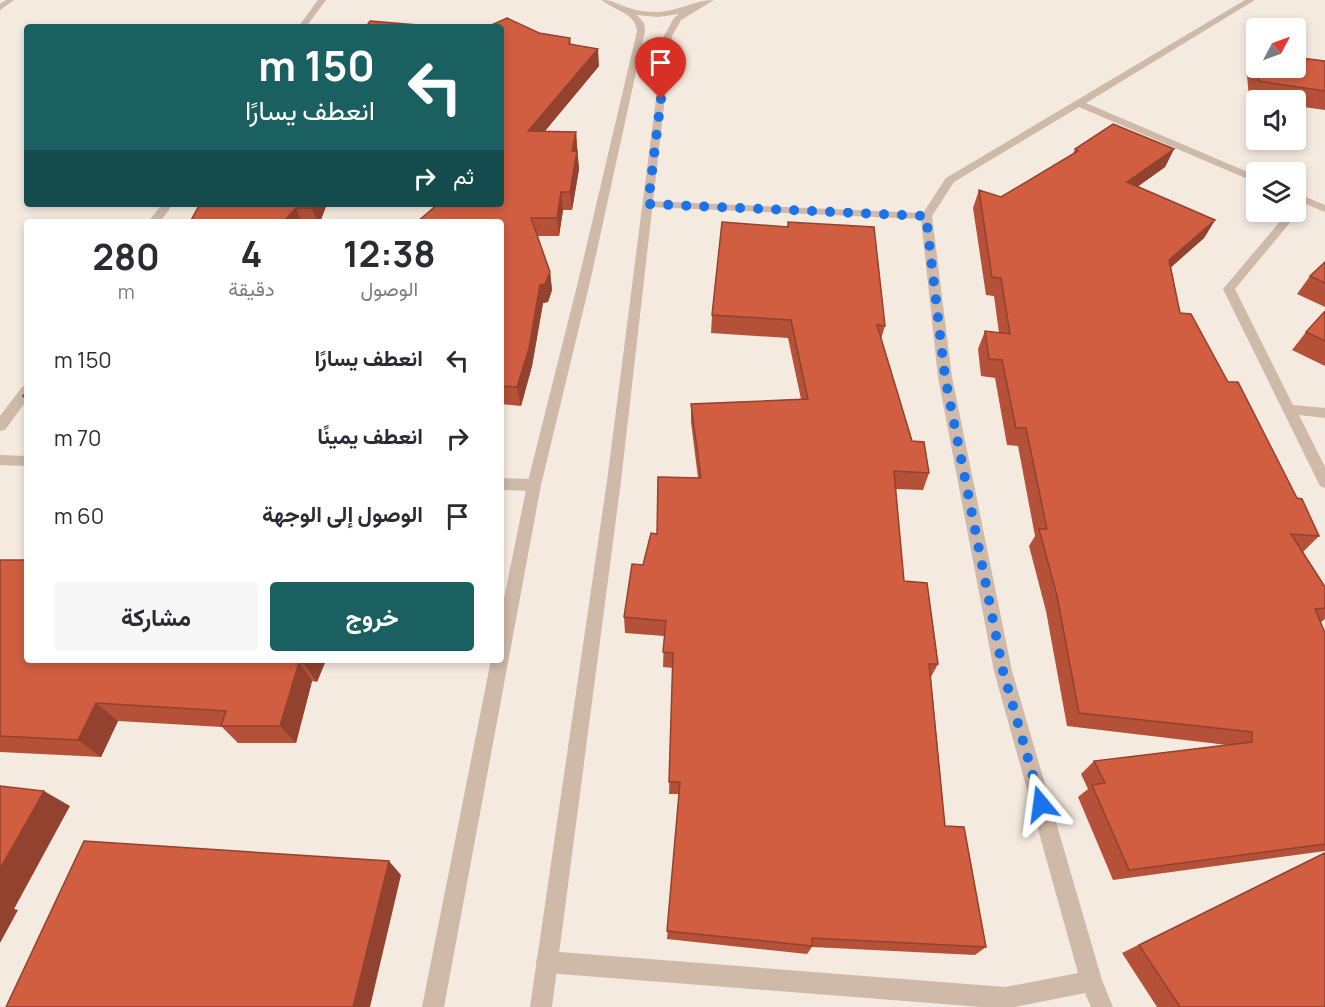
<!DOCTYPE html>
<html lang="ar">
<meta charset="utf-8">
<style>
body{margin:0;font-family:Manrope,Vazirmatn,sans-serif;background:#f7f7f7;color:#2b2b33;direction:rtl;height:100vh;display:flex;flex-direction:column;font-size:22px;white-space:nowrap}
*{box-sizing:border-box;margin:0}
p{font-size:20px;color:#7c7c81}
.icon{flex:none;width:33px;height:33px;fill:none;stroke:currentColor;stroke-width:2;stroke-linecap:round;stroke-linejoin:round}
.map{position:relative;flex:1;overflow:hidden;direction:ltr}
.side{position:absolute;left:24px;top:219px;width:480px;height:444px;display:flex;flex-direction:column;background:#fff;border-radius:6px;box-shadow:0 3px 9px #0003;direction:rtl}
.side>*{flex:none}
.guide{position:absolute;left:24px;top:24px;width:480px;height:183px;border-radius:6px;box-shadow:0 3px 9px #0003;direction:rtl;background:#1a6061;color:#fff;overflow:hidden}
.needle{width:39px;rotate:49deg}
.buttons{position:absolute;left:1246px;top:18px;display:grid;gap:12px}
.buttons a{display:grid;place-items:center;width:60px;height:60px;border-radius:6px;background:#fff;box-shadow:0 3px 9px #0003;font-size:30px}
.pin{position:absolute;display:grid;place-items:center;width:51px;height:51px;color:#fff;margin:-62px -26px;border-radius:50% 50% 50% 0;rotate:-45deg;box-shadow:0 0 6px #0007}
.pin .icon{rotate:45deg}
.me{position:absolute;width:66px;margin:-33px;rotate:344deg;stroke-linejoin:round;filter:drop-shadow(0 0 4px #0008)}
.turn{display:flex;align-items:center;gap:21px;height:126px;padding:0 30px;font-size:27px}
.turn .icon{width:78px;height:78px;stroke-width:2.5}
.turn b{display:block;font-size:42px;line-height:51px}
.then{display:flex;align-items:center;height:57px;padding:0 30px;background:#0003;gap:12px;font-size:22px}
.eta{display:flex;justify-content:space-evenly;align-items:center;height:102px;text-align:center}
.eta b{font-size:36px;font-weight:700;line-height:42px}
.cta{display:flex;gap:12px;margin-top:auto;padding:12px 30px}
.cta a{flex:1;height:69px;border-radius:6px;background:#1a6061;color:#fff;font-size:24px;font-weight:700;line-height:69px;text-align:center}
.cta a+a{background:#f7f7f7;color:#2b2b33}
ul{padding:0;list-style:none}
li{display:flex;align-items:center;gap:18px;height:78px;padding:0 30px}
li div{flex:1}
li b{display:block;font-size:22px}
li em{font-style:normal}
.map>svg:first-child{display:block}
.lines{fill:none;stroke-linecap:round;stroke-linejoin:round}
.service{fill:#cfb9a9;fill-rule:evenodd}
.minor{fill:#cfb9a9;fill-rule:evenodd}
.tertiary{fill:#cfb9a9;fill-rule:evenodd}
.wall{fill:#b45138}
.shaded-wall{fill:#92422e}
.building{fill:#d15e41;stroke:#92422e;stroke-width:1.5}
.route{stroke:#1a73e8;stroke-width:10;stroke-dasharray:0 18}
</style>
<div class="map">
<svg width="1325" height="1007" viewBox="0 0 1325 1007">
<rect width="100%" height="100%" fill="#f5eadf"/>
<g class="lines">
<path class="service" d="M6 0H14L0 10V4Z"/>
<path class="minor" d="M318 0H326L306 27H298Z
M1245 0H1255L1086 103 1257 176V183L1079 107 954 182 932 216 952 377 1012 671 1102 980 1113 1007H1091L1085 993 1015 1007H981L547 973 539 970 536 962 539 954 547 951 1005 987 1078 973 994 671 938 377 921 219 648 207 643 204 648 201 923 213 946 178Z
M1296 193 1325 205V212L1296 200Z
M162 204H173L160 222H148Z
M1296 209 1298 212 1297 214 1235 289 1293 405 1325 408V418L1299 415 1325 467V488L1320 486 1318 482 1223 289 1288 212H1296Z
M27 385V400L5 430 0 431V416L22 387Z
M0 455 27 456V466L0 465Z
M501 478 534 479 539 481 541 485 539 489 534 491 501 490Z"/>
<path class="tertiary" d="M602 0C613 0 619 5 629 8 638 11 648 12 658 12 678 11 695 0 714 0L681 20 672 36 621 481 552 1007H530L607 481 664 36 674 18 679 14 658 17 637 15 644 23 645 31 590 282 541 485 444 1007H422L491 660H501V613L527 485 578 282 637 31C635 12 614 11 602 0Z"/>
</g>
<path class="wall" d="M539 33 570 38 571 45 599 66 545 131 576 132 579 169 572 210H563L559 236H537L550 272 552 290 548 302 543 303 532 366 521 406 501 404V204Z
M1257 50V68H1296L1301 58 1325 61V110L1296 106V100H1262L1249 99 1247 75 1251 61Z
M1075 149H1174L1165 167 1137 187 1215 220 1204 238 1171 267 1180 313 1228 382 1319 536 1303 552 1325 587V619L1320 623 1325 633V851L1113 880 1078 797 1088 789 1081 774 1094 761 1227 745 1067 726 1046 611 1029 546 1035 536 1018 446 1007 445 995 378 981 376 978 349 985 331 999 333 994 296 986 295 973 208 979 190 1001 197 1073 154Z
M200 204H327L320 222H190Z
M788 222 885 326 881 339 912 441 929 473 923 490 895 489 904 581 938 664 931 677 945 826 986 947 975 955 812 947 807 954 667 939 679 794H669L673 668 663 667 664 636 625 633 624 617 643 565 657 534 698 478 691 422V404L801 399 788 338 711 333 712 315 788 227Z
M1325 262V307L1297 294 1310 276Z
M1325 311V366L1292 350 1306 332Z
M0 560 27 660H326L317 682 312 681 296 743H238L222 727 118 721 101 757 0 752Z
M1325 852V1007H1157L1122 953Z"/>
<path class="shaded-wall" d="M598 49 599 66 530 149 528 131Z
M576 132 577 150 574 169 572 151Z
M1174 149 1165 167 1119 200 1127 182Z
M577 151 579 169 572 210 570 192Z
M561 192 563 210 559 236 557 218Z
M313 204H327L320 222H317L312 208Z
M296 208 302 222H283Z
M1215 220 1204 238 1159 278 1169 260Z
M550 272 552 290 548 302 543 303 532 366 521 406 517 387 540 285Z
M304 660H326L317 682 303 663Z
M299 662 312 681 296 743 280 726Z
M96 703 118 721 101 757 78 740Z
M44 791 70 806 14 909 18 910 0 943V869Z
M389 861 401 875 370 1007H353Z"/>
<path class="building" d="M507 18 539 33 570 38 569 44 598 49 528 131 576 132 572 151H577L570 192H561L557 218H531L550 272 545 284 540 285 529 348 517 387 501 386V222H417L438 204H501V27H487Z
M370 21 417 25 416 27H366Z
M1296 56 1301 58 1325 61V91L1259 81 1258 68H1296Z
M1113 124 1174 149 1127 182 1215 220 1169 260 1180 313 1191 314 1228 382H1238L1297 498 1302 499 1319 536 1291 534 1325 587V608L1315 609 1325 633V844L1129 870 1092 785 1105 783 1094 761 1252 742V732L1079 713 1057 596 1039 529H1047L1026 428H1016L1002 360 989 359 985 331 1010 334 1001 278 992 277 979 190 1001 197 1078 151 1075 149Z
M200 204H313L312 208H296L283 222H190Z
M722 222 788 227V222L874 227 885 326 877 325 912 441 924 442 929 473 894 471 904 581 927 583 938 664H929L945 826 964 827 986 947 812 938V946L667 931 680 782H669L673 653 663 652 666 621 624 617 632 564 643 565 651 533 657 534 658 477 701 478 691 404 808 399 791 320 712 315Z
M1325 262V283L1310 276Z
M1325 311V341L1306 332Z
M27 391V399L23 396Z
M0 560H27V660H304L303 663 299 662 280 726H221L226 711 96 703 78 740 0 736Z
M0 786 44 791 0 869Z
M84 841 389 861 353 1007H6Z
M1325 853V1007H1180L1139 945Z"/>
<g class="lines">
<path class="route" d="M661 99 648 204 926 216 945 377 1003 671 1041 804"/>
</g>
</svg>
<div class="buttons">
<a><svg class="needle" viewBox="-14 -14 28 28"><path d="M0-13l5 13h-10z" fill="#e53935"/><path d="M0 13l5-13h-10z" fill="#7c7c81"/></svg></a>
<a><svg class="icon" aria-label="sound" viewBox="0 0 24 24"><path d="M4 9h4l5-4v14l-5-4H4zM17 9q2 3 0 6"/></svg></a>
<a><svg class="icon" aria-label="layers" viewBox="0 0 24 24"><path d="M12 4l9 5-9 5-9-5zM3 14l9 5 9-5"/></svg></a>
</div>
<div class="pin" style="left:661px;top:99px;background:#d93025"><svg class="icon" aria-label="arrive" viewBox="0 0 24 24"><path d="M6 21V4h12l-3 4 3 4H6"/></svg></div>
<svg class="me" style="left:1041px;top:804px" viewBox="-20 -20 40 40"><path d="M0-17L14 15 0 8-14 15z" fill="#1a73e8" stroke="#fff" stroke-width="4"/></svg>
<div class="guide">
<div class="turn"><svg class="icon" aria-label="left" viewBox="0 0 24 24"><path d="M17 20v-9H6M10 6l-5 5 5 5"/></svg><div><b>150 m</b>انعطف يسارًا</div></div>
<div class="then">ثم<svg class="icon" aria-label="right" viewBox="0 0 24 24"><path d="M7 20v-9h11M14 6l5 5-5 5"/></svg></div>
</div>
<section class="side">
<div class="eta">
<div><b>12:38</b><p>الوصول</p></div>
<div><b>4</b><p>دقيقة</p></div>
<div><b>280</b><p>m</p></div>
</div>
<ul>
<li><svg class="icon" aria-label="left" viewBox="0 0 24 24"><path d="M17 20v-9H6M10 6l-5 5 5 5"/></svg><div><b>انعطف يسارًا</b></div><em>150 m</em></li>
<li><svg class="icon" aria-label="right" viewBox="0 0 24 24"><path d="M7 20v-9h11M14 6l5 5-5 5"/></svg><div><b>انعطف يمينًا</b></div><em>70 m</em></li>
<li><svg class="icon" aria-label="arrive" viewBox="0 0 24 24"><path d="M6 21V4h12l-3 4 3 4H6"/></svg><div><b>الوصول إلى الوجهة</b></div><em>60 m</em></li>
</ul>
<div class="cta"><a>خروج</a><a>مشاركة</a></div>
</section>
</div>
